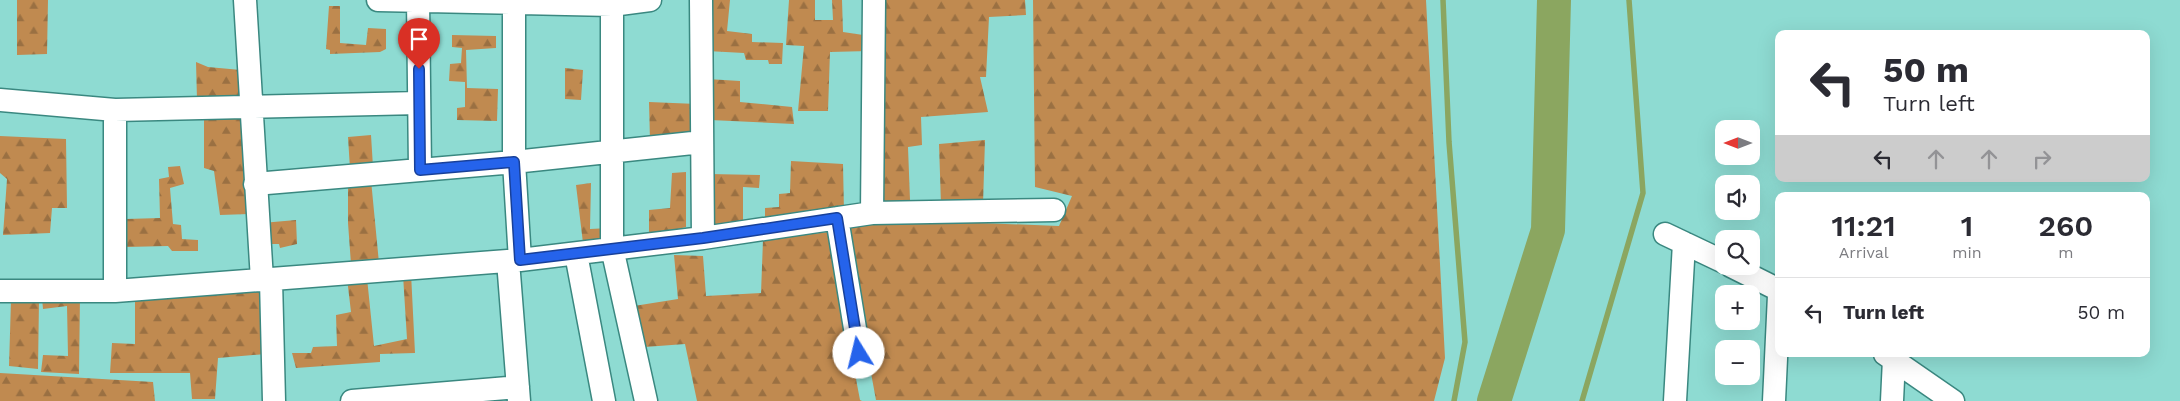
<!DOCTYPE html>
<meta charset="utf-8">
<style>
body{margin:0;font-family:"Work Sans",sans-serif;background:#f7f7f7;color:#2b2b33;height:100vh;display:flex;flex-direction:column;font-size:19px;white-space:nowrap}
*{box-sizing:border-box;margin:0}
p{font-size:16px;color:#7c7c81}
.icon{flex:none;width:28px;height:28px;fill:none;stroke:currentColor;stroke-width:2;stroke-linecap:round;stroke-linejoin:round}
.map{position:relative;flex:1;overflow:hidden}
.side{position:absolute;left:1775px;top:192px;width:375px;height:165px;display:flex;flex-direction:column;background:#fff;border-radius:10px;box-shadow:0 5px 20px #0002}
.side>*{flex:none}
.banner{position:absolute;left:1775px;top:30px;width:375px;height:152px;border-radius:10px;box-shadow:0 5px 20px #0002;background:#fff;color:#2b2b33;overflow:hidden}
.needle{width:32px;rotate:270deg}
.buttons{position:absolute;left:1715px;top:120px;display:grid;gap:10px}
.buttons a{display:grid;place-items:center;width:45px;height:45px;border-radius:10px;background:#fff;box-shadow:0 5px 20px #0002;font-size:25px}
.pin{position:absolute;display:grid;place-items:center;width:42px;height:42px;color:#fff;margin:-51px -21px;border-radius:50% 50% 50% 0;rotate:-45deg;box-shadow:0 0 5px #0007}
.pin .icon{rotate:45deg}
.me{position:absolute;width:55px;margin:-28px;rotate:351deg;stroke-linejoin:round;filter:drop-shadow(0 0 4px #0008)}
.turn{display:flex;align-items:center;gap:18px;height:105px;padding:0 25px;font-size:22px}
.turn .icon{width:65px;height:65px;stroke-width:2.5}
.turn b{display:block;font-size:35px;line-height:42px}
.lanes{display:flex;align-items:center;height:48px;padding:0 25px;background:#0003;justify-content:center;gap:25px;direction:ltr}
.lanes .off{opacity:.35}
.eta{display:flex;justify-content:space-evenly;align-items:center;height:85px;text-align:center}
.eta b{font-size:30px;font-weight:600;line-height:35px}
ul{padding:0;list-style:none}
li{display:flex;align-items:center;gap:15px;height:70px;padding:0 25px;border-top:1px solid #e1e1e2}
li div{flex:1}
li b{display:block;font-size:19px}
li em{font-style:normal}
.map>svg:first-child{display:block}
.forest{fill:url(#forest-firs)}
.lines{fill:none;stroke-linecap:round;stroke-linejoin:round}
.stream{stroke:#8ba660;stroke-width:5.5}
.river{stroke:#8ba660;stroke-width:34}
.minor-casing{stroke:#3a8880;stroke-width:25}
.minor{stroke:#fff;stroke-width:22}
.route-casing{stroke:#184099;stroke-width:12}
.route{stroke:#2563eb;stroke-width:9}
</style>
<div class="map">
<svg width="2180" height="401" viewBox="0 0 2180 401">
<defs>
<pattern id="forest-firs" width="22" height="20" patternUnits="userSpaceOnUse" patternTransform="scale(1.25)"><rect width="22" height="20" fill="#c08a50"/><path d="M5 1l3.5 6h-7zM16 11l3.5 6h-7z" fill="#9a7042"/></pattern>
</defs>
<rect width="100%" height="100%" fill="#8edbd2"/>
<path class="forest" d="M17 0H48L47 54 17 55Z
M707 0H730L727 31 752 34V42L783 43 782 64H769L768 60H746L744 53 707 51Z
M789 0H815V20H833L832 0H842L843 32 870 36 869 51 830 52 828 111H798L804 46 786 45Z
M879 0H1025L1026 15 989 17 986 77H980L988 112 921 117 922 145 908 147 910 200 883 202Z
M1033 0H1426L1445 358 1434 401 876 400 844 227 875 219 1059 226 1072 196 1035 187Z
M329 6H340V43L366 45 368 28 386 29V49L380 52 330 54V50L326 49Z
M452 35 496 36V48L466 50 467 88 498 89 497 121 457 120V108L465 107V82L449 81 450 64 461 63 462 48 452 47Z
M196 62 208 67 241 70 244 98 197 100Z
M565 68 583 70 581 100 565 99Z
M707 79 740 81V102L792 107 794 124 710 120Z
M649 102 697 104 699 138 650 141Z
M244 109 249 214 220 215 214 171 204 168V111Z
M371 135 373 167 350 169 348 137Z
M0 136 66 139 67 208H52L50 233 3 235 7 179 0 173Z
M985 140 983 204 941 205 939 144Z
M791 161 843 164 844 212 765 223V208L779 207V194L790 193Z
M180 166 184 184 170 188 173 224 181 225 182 239 198 240V251H172L168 246 126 247V219L160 218 159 179 169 177 168 167Z
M686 172V227L649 236V210L670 208 672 173Z
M709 174 760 175 759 188 743 187V222L708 228Z
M371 180 379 263 351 264 348 223V182Z
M591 183 590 229 610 228V243H583L576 185Z
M296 220 297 244 280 248 279 244H263L262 223Z
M828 232 860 400 862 401H697L685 344 645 347 634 306 678 299 674 255 703 256 706 296 761 293 763 240Z
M411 273 415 353 380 354V362L296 368 292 353H311L313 347 337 346 336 315 351 312 347 278H367L374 346 407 339 403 275Z
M265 290 266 354 218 358 215 399H192L190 373H110L112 343 135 344V296Z
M80 295 79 374 41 372 43 355 68 356 67 306 43 309 42 298Z
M11 300H39L38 369 9 366Z
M0 373 153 382 155 401H0Z"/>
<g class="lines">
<path class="stream" d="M1443 0 1449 142 1465 342 1454 401
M1582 401 1643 193 1629 0"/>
<path class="river" d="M1494 401 1548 230 1554 0"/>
<g class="minor-casing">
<path id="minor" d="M245 0 262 280
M378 0 612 5 650 0
M418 0 420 170
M514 0V162L520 260
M612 0V248L646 401
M701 0 703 238
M0 100 115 110 419 103
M255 184 514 162 702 142
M872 213 874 0
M837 218 859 353
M1665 234 1724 262
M576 254 604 401
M508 261 519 401
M1731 266 1779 290
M271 280 274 401
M0 291H115L520 260 703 238 872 213 1054 210
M115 291V110
M1885 354 1953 401
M352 401 518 387
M1675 401 1684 243
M1774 401 1779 295
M1892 401 1894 359"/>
</g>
<use href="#minor" class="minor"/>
</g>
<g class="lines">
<g class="route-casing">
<path id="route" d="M419 69 420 170 514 162 520 260 703 238 837 218 859 353"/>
</g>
<use href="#route" class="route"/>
</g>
</svg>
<div class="buttons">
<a><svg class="needle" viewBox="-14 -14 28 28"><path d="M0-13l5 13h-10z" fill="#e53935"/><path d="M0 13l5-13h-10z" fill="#7c7c81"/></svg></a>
<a><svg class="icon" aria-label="sound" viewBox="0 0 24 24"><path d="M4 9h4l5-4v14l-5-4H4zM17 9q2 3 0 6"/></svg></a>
<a><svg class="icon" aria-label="search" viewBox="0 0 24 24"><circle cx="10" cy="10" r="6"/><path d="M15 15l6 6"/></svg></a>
<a>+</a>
<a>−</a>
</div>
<div class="pin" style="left:419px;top:69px;background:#d93025"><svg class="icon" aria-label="arrive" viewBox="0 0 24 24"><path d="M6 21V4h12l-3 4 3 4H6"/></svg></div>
<svg class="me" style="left:859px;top:353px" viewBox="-20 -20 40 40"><circle r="19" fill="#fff"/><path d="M0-13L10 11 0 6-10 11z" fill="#2563eb"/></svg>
<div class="banner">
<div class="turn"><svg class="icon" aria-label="left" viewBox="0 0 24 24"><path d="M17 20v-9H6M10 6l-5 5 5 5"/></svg><div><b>50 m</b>Turn left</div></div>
<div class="lanes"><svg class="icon" aria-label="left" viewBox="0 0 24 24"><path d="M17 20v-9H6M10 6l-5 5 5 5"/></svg><svg class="icon off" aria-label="ahead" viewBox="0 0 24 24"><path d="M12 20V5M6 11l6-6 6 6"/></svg><svg class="icon off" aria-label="ahead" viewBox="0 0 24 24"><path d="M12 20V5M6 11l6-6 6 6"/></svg><svg class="icon off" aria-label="right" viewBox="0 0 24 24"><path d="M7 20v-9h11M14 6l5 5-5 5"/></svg></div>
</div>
<section class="side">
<div class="eta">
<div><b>11:21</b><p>Arrival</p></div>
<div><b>1</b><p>min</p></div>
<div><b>260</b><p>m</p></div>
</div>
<ul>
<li><svg class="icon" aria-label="left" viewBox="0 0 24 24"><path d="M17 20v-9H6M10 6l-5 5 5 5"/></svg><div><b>Turn left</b></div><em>50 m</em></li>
</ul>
</section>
</div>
